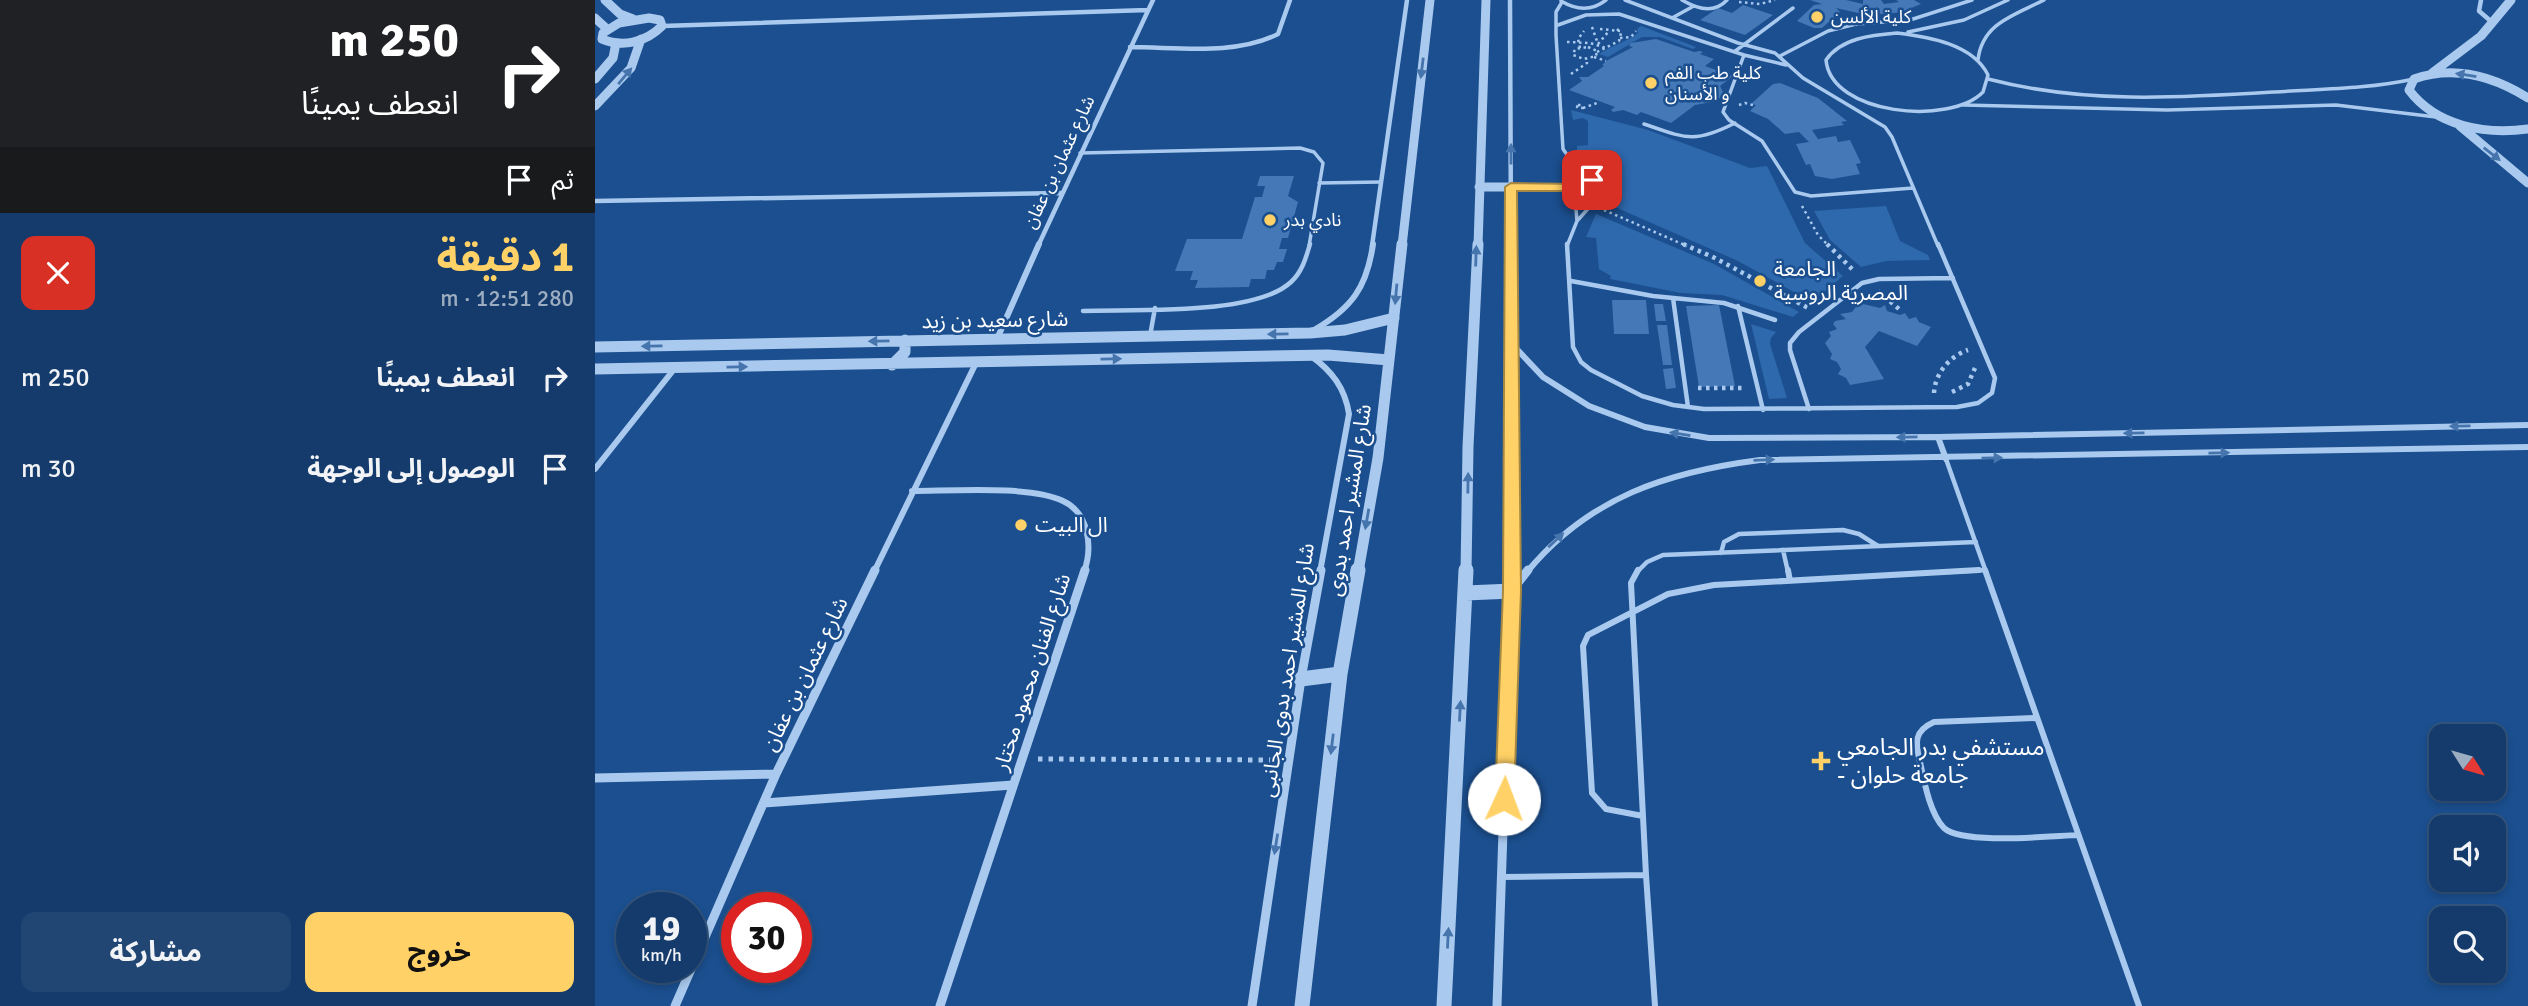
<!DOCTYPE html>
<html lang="ar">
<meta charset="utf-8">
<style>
body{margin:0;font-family:Signika,"Noto Sans Arabic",sans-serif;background:#214673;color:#f1f3f6;direction:rtl;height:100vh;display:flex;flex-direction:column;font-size:26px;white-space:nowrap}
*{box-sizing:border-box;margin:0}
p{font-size:23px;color:#9dadc1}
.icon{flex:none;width:38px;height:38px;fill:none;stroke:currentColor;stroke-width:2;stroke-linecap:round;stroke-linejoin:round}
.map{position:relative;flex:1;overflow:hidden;direction:ltr}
.drawer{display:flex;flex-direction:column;background:#143b6b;width:595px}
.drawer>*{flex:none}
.hud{background:#202124;color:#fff;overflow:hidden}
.needle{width:46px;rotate:127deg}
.buttons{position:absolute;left:1834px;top:724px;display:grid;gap:14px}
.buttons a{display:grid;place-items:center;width:77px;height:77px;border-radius:14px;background:#143b6b;box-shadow:0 4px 10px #0003,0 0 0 2px #33557e;font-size:35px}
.speed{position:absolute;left:21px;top:892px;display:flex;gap:14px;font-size:35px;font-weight:700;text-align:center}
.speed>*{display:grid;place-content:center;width:91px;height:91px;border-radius:50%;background:#143b6b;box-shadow:0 4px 10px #0003,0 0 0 2px #33557e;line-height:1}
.speed small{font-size:18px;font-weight:400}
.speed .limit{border:10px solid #d22;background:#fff;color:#111}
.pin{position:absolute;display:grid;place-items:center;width:60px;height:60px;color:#fff;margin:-30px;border-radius:14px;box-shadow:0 4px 10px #0006}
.me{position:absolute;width:77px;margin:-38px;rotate:2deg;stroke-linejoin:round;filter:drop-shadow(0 0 5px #0008)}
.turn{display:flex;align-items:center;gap:24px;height:147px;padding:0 21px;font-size:32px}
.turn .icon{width:91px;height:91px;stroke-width:2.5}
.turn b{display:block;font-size:49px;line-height:60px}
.then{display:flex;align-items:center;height:66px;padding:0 21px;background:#0003;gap:14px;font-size:26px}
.round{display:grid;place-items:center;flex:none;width:74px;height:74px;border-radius:14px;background:#214673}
.summary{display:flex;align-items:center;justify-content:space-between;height:119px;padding:0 21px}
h1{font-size:42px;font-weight:700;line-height:52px;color:#ffd166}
.cta{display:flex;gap:14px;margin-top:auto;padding:14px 21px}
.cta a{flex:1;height:80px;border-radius:14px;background:#ffd166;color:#111;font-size:28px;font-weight:700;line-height:80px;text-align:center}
.cta a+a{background:#214673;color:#f1f3f6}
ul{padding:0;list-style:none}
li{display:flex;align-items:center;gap:21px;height:91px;padding:0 21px}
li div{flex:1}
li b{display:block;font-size:26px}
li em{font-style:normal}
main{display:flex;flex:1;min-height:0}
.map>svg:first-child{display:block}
.green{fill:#2e69ad}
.building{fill:#4478b7}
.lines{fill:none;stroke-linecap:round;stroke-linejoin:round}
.path-far2{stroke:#a9c9ee;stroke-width:2.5;stroke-dasharray:2.5 3.5;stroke-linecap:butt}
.path-far1{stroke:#a9c9ee;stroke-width:4.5;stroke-dasharray:3.5 4.5;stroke-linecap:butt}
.path{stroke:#a9c9ee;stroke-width:5;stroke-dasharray:4.5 6;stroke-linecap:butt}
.service-far2{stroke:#a9c9ee;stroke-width:3.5}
.service-far1{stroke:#a9c9ee;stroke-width:4.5}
.service{stroke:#a9c9ee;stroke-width:6}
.minor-far2{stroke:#a9c9ee;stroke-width:4.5}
.minor-far1{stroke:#a9c9ee;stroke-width:6}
.minor{stroke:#a9c9ee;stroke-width:9}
.tertiary-far2{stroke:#a9c9ee;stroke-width:9}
.tertiary-far1{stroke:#a9c9ee;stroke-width:11}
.tertiary{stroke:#a9c9ee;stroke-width:15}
.oneway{fill:#4674ac}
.route{fill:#ffd166;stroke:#a68842;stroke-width:2}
.poi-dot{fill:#ffd166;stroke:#1b4f8f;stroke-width:2.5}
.labels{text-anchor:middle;stroke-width:5;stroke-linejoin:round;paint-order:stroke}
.far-poi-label{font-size:18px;fill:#fff;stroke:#1b4f8f;text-anchor:start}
.far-street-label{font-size:18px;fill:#fff;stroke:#1b4f8f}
.poi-label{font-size:21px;fill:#fff;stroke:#1b4f8f;text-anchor:start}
.street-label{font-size:21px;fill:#fff;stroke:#1b4f8f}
.near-poi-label{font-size:24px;fill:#fff;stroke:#1b4f8f;text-anchor:start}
</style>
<main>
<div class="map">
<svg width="1933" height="1006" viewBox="0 0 1933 1006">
<rect width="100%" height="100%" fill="#1b4f8f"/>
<path class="green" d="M1046 26 1101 47 1098 49 1065 37H1047L1013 57 1004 54C1015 46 1034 41 1043 33L1042 29Z
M976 110 1053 130 1155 168 1172 166 1210 243 1248 276 1217 302 1143 261 1013 204 1024 193 1025 183 982 153V146L993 145V121L988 118 978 120Z
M1291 206 1305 241 1333 255 1335 260 1291 261 1266 267 1235 240 1219 211Z
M1001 214 1119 264 1204 312 1198 317 1127 295 1086 293 1015 279 1016 276 1004 269 1001 238 991 237Z
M1156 324 1181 332 1176 338 1175 344 1192 398 1174 399Z"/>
<path class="building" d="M1215 0H1251L1268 4V0H1286L1289 4 1304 2 1301 0H1319L1326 4 1307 12 1290 14 1263 13 1241 8 1245 12 1227 28H1219L1202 21 1219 5 1227 4Z
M1148 5 1178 15 1150 35 1105 20 1123 8 1137 13Z
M1061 39 1099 52 1105 51 1108 52 1105 54 1119 59 1110 66 1138 76 1125 86 1128 92 1125 98 1117 102 1100 105 1076 123 1046 112 1042 115 1028 110 1018 112 1016 110 1020 107 974 90 987 81 984 77H993L1009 66 1007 65 1013 60 1038 47 1034 46 1036 43Z
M1185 83 1223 98 1252 121 1246 122 1249 125 1217 130 1223 139 1241 136 1243 142 1255 140 1266 163 1261 164 1265 174 1237 179 1220 176 1215 164 1211 165 1201 144 1214 142 1204 132 1190 134 1173 119 1155 111 1161 105 1156 104 1178 84Z
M665 176H699L693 196 703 202 693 238H687L684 249H692L688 262H682L679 270H672L670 279H656L654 287 600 288 603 280H595L598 271H580L592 239H647L660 197H667L670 186H662Z
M1017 300H1051L1054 334H1019Z
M1264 303 1285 308 1290 305 1292 311 1305 315 1310 313 1314 319 1321 317 1324 322 1336 327 1322 346 1284 331 1270 347 1289 379 1255 385 1251 378 1243 374 1246 369 1242 362 1235 359 1237 354 1230 343 1236 336 1234 332 1242 329 1238 324 1240 321 1251 319 1245 314 1257 312Z
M1059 304H1068L1071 321H1061Z
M1124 305 1140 386 1104 387 1091 306Z
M1062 325H1072L1077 365H1068Z
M1078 368 1081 388 1071 389 1068 369Z"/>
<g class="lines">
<path class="path-far2" d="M1144 2 1165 4 1180 0
M997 27 1003 44
M1005 29 1025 31
M1025 38 1036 37 1041 31
M972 42 995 43 1011 48
M1003 44 1014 31
M993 47 1002 51 1001 56 989 59 978 55 980 49Z
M985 48 983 39 989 31
M1002 52 1024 41 1026 33 1021 28
M999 57 1011 61
M976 74 992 63V59
M983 105H986L988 108 982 107Z
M1144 105 1150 103 1161 106
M988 108 1005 102
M1207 206 1223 235 1234 246
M1009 210 1092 246"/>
<path class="path-far1" d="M1088 244 1120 258 1215 309
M1232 244 1260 272
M1283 291 1304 309
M1103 388H1151
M1357 392 1373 384 1380 368
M1339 393C1340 373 1355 356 1373 350"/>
<path class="path" d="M443 759 679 760"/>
<path class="service-far2" d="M1030 0 1143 43 1180 53 1208 78 1290 127 1297 137 1343 246
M1087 0C1102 9 1119 14 1132 0
M966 1C981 10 997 11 1011 0
M967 2 961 12V35L968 149 977 162 1006 181
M1077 18 1097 7
M963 25 991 15 1024 14 1149 55 1191 65
M1313 32 1369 20 1413 0
M1302 33C1334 37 1378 44 1393 75L1388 92C1355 126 1236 115 1231 60 1246 38 1277 35 1302 33Z
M1139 52 1198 8
M1149 55 1128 112 1134 120 1167 141 1200 192 1216 196 1318 188
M1185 56 1233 31 1261 24 1315 20 1377 0
M1383 60C1387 23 1420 15 1449 0
M1393 79C1489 104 1583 98 1680 92 1727 89 1773 89 1819 79
M1369 105 1572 110 1741 105 1841 117
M1049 124C1090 138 1099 144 1140 123
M485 153 705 148 719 152 728 163 714 246
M977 162 982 221
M1002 180 1009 183 1011 188 1005 192 995 193 986 187 989 183Z
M724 183 786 182
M916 187H986
M972 246 982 221 1007 193"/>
<path class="service-far1" d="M972 244 978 347 986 362 996 370 1047 396 1078 405 1109 409 1362 407 1383 403 1397 393 1400 378 1343 244
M976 281 1058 296 1129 303 1180 320
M1078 298 1093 407
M1143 306 1168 410
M488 311C538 309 660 316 696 282 707 272 711 258 715 244
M555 336 560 308
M1214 409 1195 350V343L1204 332 1267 283 1284 279 1358 278
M1351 459 1391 572
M1188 550 1193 572
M1126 553 1129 542 1144 534 1248 530 1264 534 1283 546
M1042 572 1052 562 1068 555 1381 542
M1353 572 1390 570"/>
<path class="service" d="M1193 570 1195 581
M1390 570 1544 1006
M1441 718 1339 722C1319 731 1320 742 1325 762 1329 781 1335 814 1349 828 1367 845 1455 836 1483 835
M1048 816 1011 809 997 793 988 646 993 635 1073 594 1119 585 1384 570
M1051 875 1060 1006
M907 877 1051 875 1036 583 1043 570"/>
<path class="minor-far2" d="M915 0 916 246
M1886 0 1884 11 1898 23
M67 26 553 10
M535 47C582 47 640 56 683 34L695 0
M0 201 466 193
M443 246 558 0
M777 246 812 0"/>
<path class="minor-far1" d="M916 244 917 572
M719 330C757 308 772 287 778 244
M402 339 444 244
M916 343 948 377 994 406 1050 427 1114 438 1343 437 1933 425
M716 356C737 371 750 388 754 414L725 572
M1343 437 1351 459
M0 469 80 368
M317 491C355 491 436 485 468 501 494 513 498 547 489 572
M279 572 381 363
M932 572C994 497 1072 472 1165 460L1933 447"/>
<path class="minor" d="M917 590 933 570
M0 778 181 774
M169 803 418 785
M80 1006 181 774 280 570
M345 1006 490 570
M657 1006 706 679 726 570
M902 1006 917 570"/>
<path class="tertiary-far2" d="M10 0 25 14 38 19
M0 18 12 29
M54 18 65 20 67 26C51 42 28 48 7 39L8 33 24 23Z
M1837 73 1886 36 1916 0
M0 79 18 58 21 43
M1933 98C1898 76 1859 65 1819 79L1814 90C1841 126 1890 135 1933 129
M0 106 36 68 46 39
M1865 126 1933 183
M884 187H916
M807 246 835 0
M883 246 891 0"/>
<path class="tertiary-far1" d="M0 347 715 333 750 330 799 318
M297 365 310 352V340
M0 369 733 355 794 360
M763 572 783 458 807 244
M871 572 873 447 883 244"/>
<path class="tertiary" d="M871 593 917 591
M706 679 745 674
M707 1006 745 674 763 570
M849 1006 871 570"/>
</g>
<defs><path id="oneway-solid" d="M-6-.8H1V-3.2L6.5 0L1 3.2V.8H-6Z" transform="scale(1.75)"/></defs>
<g class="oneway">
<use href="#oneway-solid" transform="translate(827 68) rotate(97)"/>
<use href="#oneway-solid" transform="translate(1871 75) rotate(-171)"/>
<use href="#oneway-solid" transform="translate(30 76) rotate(-50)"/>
<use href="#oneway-solid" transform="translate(916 154) rotate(-90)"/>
<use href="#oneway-solid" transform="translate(1897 154) rotate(38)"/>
<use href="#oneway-solid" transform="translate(881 256) rotate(-88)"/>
<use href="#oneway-solid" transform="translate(801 294) rotate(95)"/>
<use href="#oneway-solid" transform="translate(683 334) rotate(179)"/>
<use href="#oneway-solid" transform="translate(284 341) rotate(179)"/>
<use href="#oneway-solid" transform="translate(57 346) rotate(179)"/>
<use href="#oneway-solid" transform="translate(516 359) rotate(-1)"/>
<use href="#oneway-solid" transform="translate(142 367) rotate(-1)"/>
<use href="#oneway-solid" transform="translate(1865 426) rotate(179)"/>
<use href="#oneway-solid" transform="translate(1539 433) rotate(179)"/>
<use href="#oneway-solid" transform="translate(1085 434) rotate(-171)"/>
<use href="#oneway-solid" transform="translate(1312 437) rotate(179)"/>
<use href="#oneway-solid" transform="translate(1624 453) rotate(-1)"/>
<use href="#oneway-solid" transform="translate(1397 458) rotate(-1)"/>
<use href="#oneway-solid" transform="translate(1169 460) rotate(-2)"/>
<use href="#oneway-solid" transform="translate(873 483) rotate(-89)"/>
<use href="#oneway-solid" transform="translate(772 519) rotate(100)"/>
<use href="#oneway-solid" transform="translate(961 540) rotate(-43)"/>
<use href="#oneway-solid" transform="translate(865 711) rotate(-87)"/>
<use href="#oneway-solid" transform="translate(737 744) rotate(97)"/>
<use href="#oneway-solid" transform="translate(681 844) rotate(99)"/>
<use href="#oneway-solid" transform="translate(853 938) rotate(-87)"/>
</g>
<path class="route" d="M997 177 1001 178V183L986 191H922L926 591 919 799 916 805 909 808 903 805 900 799 908 591 910 187 916 183 983 184 985 180Z"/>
<g class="poi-dot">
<circle cx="1222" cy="17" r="7"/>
<circle cx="1056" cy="83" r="7"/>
<circle cx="675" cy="220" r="7"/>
<circle cx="1165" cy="281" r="7"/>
<circle cx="426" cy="525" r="7"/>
<path d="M1222.5 750.5h7v7h7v7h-7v7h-7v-7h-7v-7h7z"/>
</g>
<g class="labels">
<g class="far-poi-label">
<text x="1236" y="23">كلية الألسن</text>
<text x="1070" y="79">كلية طب الفم<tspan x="1070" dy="21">و الأسنان</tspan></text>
<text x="689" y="226">نادي بدر</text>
</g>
<g class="far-street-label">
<text transform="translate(464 162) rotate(-65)" y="6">شارع عثمان بن عفان</text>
</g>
<g class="poi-label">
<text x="1179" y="276">الجامعة<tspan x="1179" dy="24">المصرية الروسية</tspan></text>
<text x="440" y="532">ال البيت</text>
</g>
<g class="street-label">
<text transform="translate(400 320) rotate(-1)" y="7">شارع سعيد بن زيد</text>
<text transform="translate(754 500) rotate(-81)" y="7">شارع المشير احمد بدوى</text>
<text transform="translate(692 670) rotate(-81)" y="7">شارع المشير احمد بدوى الجانبى</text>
<text transform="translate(437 672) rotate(-72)" y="7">شارع الفنان محمود مختار</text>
<text transform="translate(210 674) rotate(-64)" y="7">شارع عثمان بن عفان</text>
</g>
<g class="near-poi-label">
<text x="1242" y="755">مستشفي بدر الجامعي<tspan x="1242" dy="28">- جامعة حلوان</tspan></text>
</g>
</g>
</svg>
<div class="buttons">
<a><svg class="needle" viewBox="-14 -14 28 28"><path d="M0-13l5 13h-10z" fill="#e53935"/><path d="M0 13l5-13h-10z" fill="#9dadc1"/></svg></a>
<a><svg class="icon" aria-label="sound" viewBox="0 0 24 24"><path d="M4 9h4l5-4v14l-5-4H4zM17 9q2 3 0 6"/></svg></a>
<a><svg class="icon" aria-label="search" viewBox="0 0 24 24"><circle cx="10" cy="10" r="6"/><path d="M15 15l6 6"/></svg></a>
</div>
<div class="speed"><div>19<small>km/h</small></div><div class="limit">30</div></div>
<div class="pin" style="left:997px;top:180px;background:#d93025"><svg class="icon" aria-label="arrive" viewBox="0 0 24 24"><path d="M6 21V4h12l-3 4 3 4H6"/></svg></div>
<svg class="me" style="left:909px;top:799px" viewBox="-20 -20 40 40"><circle r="19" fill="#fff"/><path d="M0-13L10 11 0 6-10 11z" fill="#ffd166"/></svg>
</div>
<section class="drawer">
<div class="hud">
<div class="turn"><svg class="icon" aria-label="right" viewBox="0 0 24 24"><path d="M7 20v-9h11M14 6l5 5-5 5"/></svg><div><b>250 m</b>انعطف يمينًا</div></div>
<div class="then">ثم<svg class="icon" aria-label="arrive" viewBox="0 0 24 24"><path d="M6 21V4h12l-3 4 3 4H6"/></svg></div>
</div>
<div class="summary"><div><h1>1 دقيقة</h1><p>280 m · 12:51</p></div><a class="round" style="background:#d93025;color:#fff"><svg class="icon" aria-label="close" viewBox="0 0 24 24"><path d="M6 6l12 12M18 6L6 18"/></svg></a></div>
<ul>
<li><svg class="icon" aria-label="right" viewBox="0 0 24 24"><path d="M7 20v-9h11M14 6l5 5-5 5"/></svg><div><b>انعطف يمينًا</b></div><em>250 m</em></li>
<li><svg class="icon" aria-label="arrive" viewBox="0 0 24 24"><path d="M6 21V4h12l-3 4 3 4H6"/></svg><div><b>الوصول إلى الوجهة</b></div><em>30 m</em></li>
</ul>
<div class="cta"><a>خروج</a><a>مشاركة</a></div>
</section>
</main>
